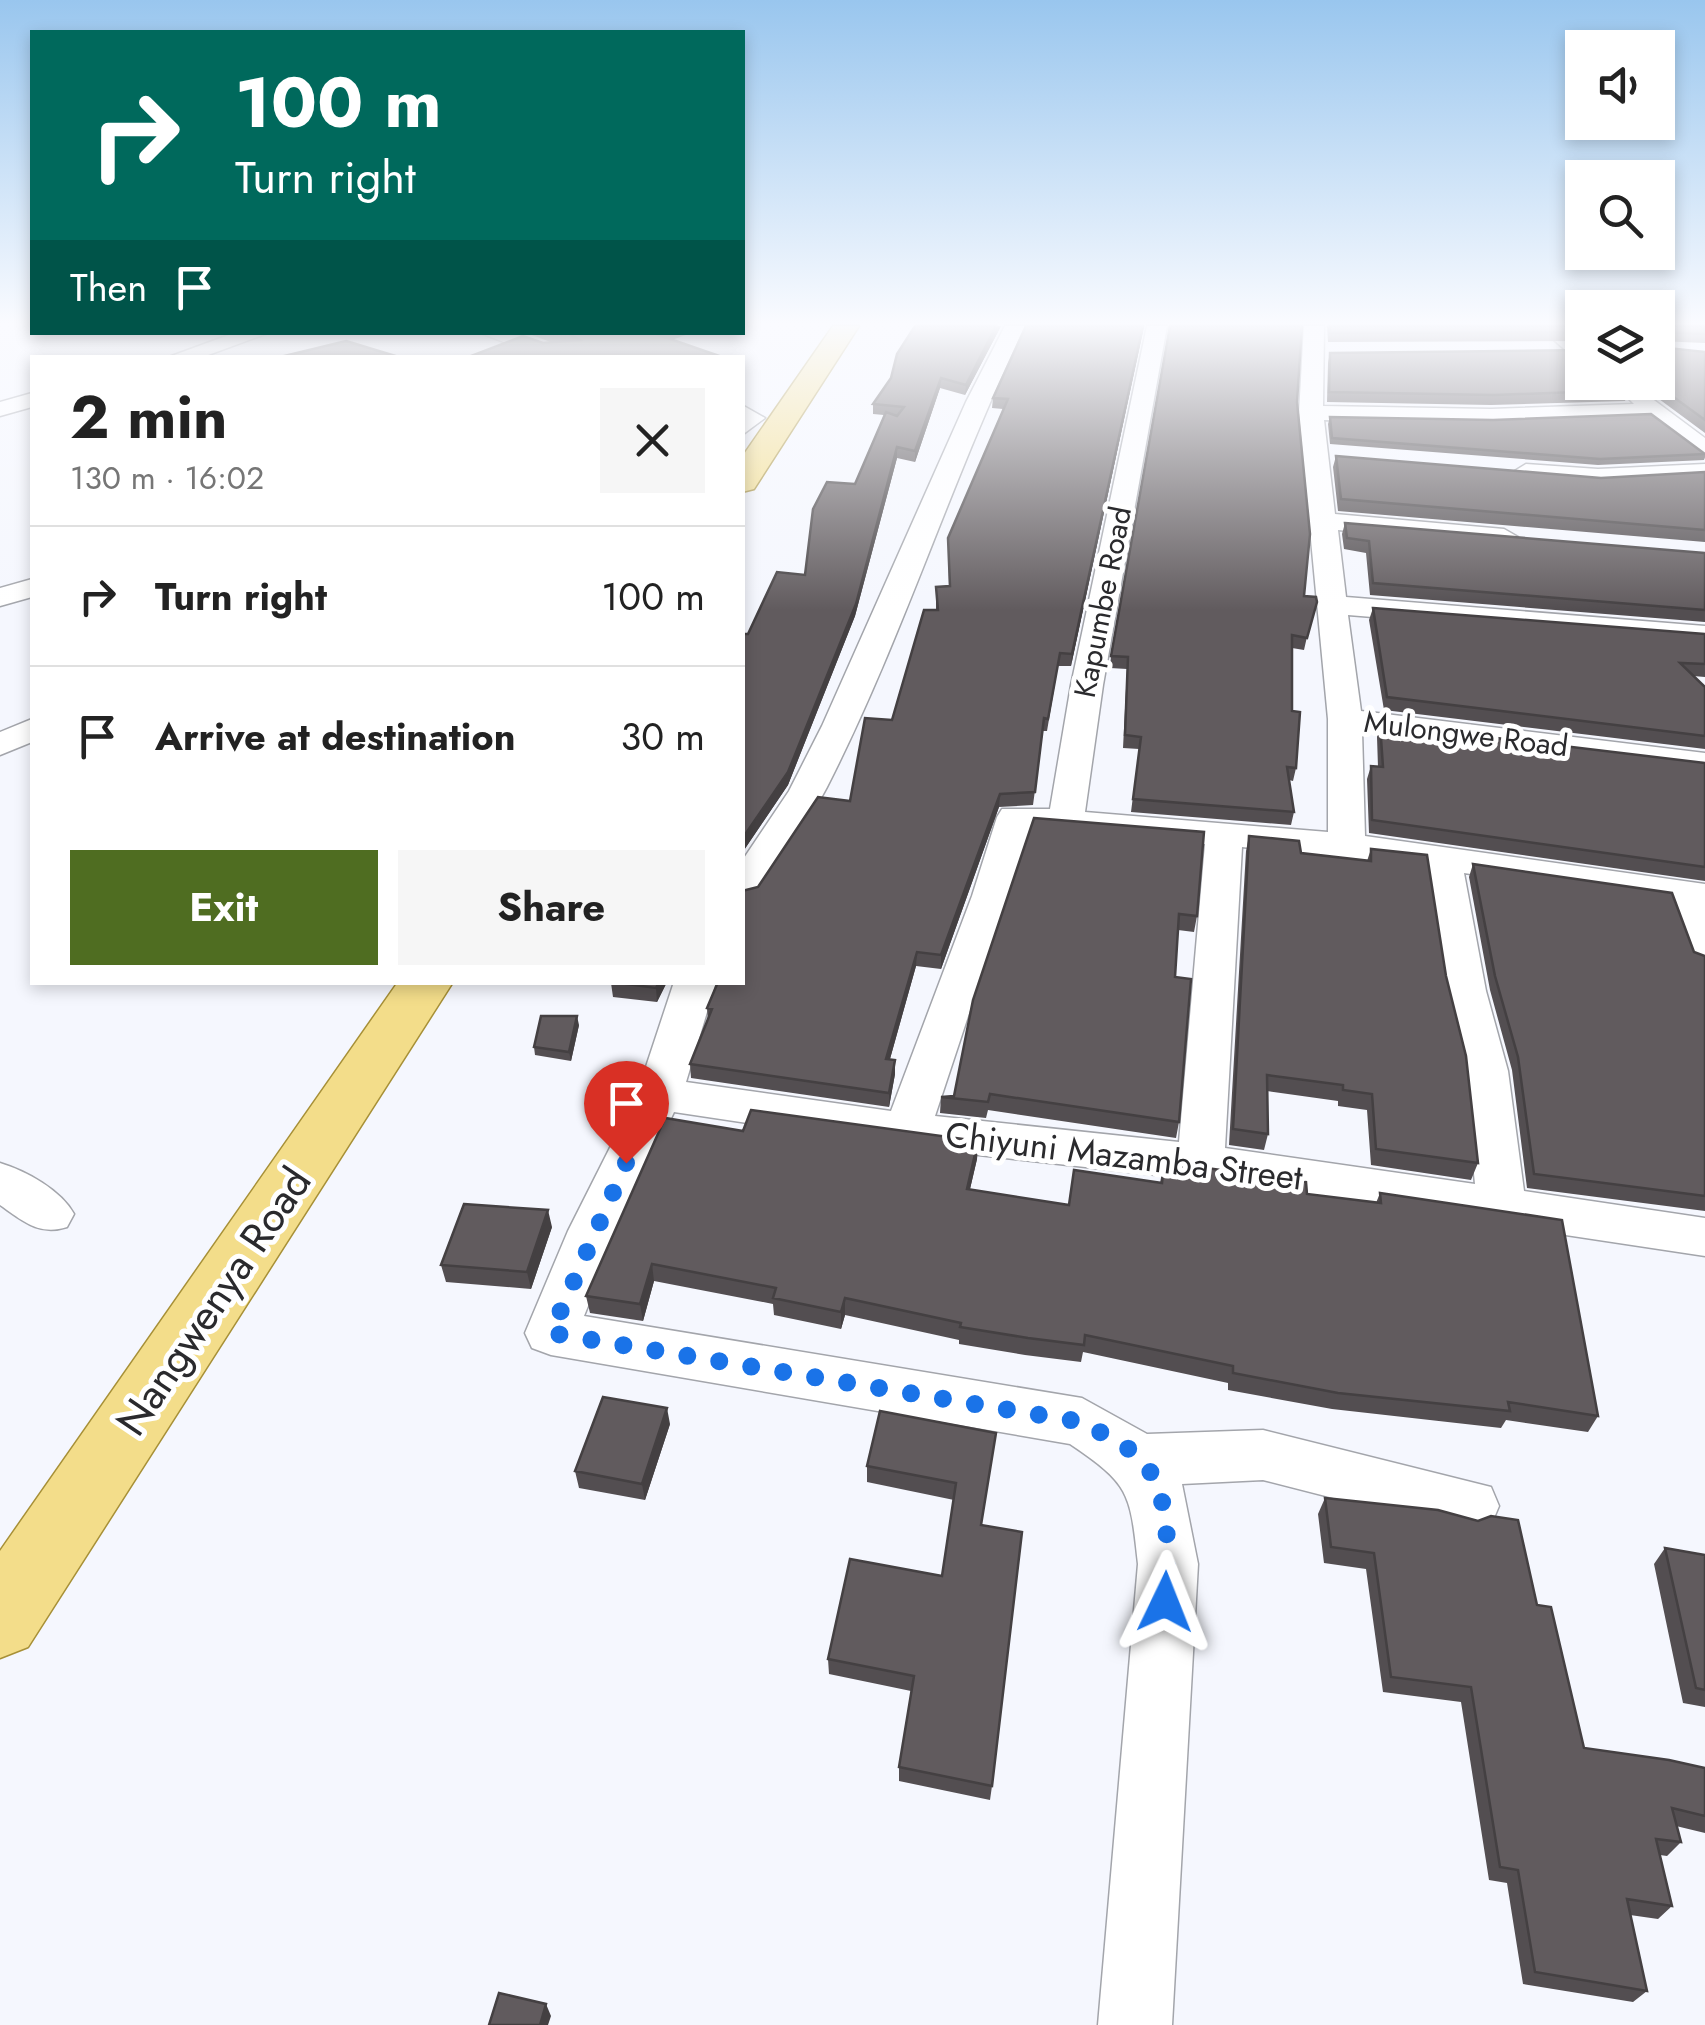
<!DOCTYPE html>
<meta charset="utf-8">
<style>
body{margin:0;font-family:Jost,sans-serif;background:#f6f6f6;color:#222;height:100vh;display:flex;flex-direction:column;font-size:38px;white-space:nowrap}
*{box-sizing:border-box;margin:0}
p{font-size:32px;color:#767676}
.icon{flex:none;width:55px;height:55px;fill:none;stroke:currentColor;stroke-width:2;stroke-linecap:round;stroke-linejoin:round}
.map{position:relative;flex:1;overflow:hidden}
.details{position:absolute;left:30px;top:355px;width:715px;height:630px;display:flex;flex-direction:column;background:#fff;border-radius:0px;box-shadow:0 5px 15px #0003}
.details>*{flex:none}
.guide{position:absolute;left:30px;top:30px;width:715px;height:305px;border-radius:0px;box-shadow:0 5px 15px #0003;background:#00695c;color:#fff;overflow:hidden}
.buttons{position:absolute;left:1565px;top:30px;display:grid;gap:20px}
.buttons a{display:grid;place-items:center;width:110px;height:110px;border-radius:0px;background:#fff;box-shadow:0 5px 15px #0003;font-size:50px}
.pin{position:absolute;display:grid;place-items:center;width:85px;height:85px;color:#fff;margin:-102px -42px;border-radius:50% 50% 50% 0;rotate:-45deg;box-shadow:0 0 10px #0007}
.pin .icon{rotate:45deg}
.me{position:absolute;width:110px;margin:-55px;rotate:2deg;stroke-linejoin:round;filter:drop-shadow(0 0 8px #0008)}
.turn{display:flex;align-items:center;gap:35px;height:210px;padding:0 40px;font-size:45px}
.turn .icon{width:130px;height:130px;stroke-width:2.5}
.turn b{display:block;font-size:70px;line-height:85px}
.then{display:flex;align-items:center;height:95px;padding:0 40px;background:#0003;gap:20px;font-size:38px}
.round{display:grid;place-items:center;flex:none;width:105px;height:105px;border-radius:0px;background:#f6f6f6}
.head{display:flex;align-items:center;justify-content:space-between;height:170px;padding:0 40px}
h1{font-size:60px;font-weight:700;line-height:75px}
.primary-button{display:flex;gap:20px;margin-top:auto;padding:20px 40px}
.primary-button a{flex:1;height:115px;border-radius:0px;background:#4f6d21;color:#fff;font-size:40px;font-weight:700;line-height:115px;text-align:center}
.primary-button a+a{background:#f6f6f6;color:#222}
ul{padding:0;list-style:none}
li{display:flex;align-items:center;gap:30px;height:140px;padding:0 40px;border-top:2px solid #e0e0e0}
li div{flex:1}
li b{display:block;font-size:38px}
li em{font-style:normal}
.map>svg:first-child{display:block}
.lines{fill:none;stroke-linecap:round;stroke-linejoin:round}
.minor-casing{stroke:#a3a5ab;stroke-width:3}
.major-casing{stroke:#a79037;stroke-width:3}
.minor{fill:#fff;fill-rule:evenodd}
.major{fill:#f3dd8a;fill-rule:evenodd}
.wall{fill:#534e51}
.shaded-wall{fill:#444042}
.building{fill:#615b5e;stroke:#444042;stroke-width:2.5}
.route{stroke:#1a73e8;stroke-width:18;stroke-dasharray:0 32.4}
.labels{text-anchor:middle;stroke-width:10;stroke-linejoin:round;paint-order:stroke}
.far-street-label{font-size:30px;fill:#2a2a2d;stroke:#fff}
.street-label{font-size:35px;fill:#2a2a2d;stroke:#fff}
.near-street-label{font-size:42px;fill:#2a2a2d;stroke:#fff}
</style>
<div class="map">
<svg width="1705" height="2025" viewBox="0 0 1705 2025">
<rect width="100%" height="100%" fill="#f5f7fe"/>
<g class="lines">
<g class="minor-casing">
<path id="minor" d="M1005 326H1025C952 477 903 638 827 787 808 823 783 856 761 890L756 898 742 902V861L789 791 822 726 966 402Z
M1147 326H1167L1103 685 1085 812 1328 832V719L1299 413 1304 326H1324L1323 406 1491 409 1634 404 1620 390 1631 383 1705 438V457L1650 417 1491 423 1324 420 1335 514 1504 529 1518 537 1504 545 1338 530 1346 597 1705 626V644L1348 615 1361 711 1705 753V773L1362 731 1365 836 1705 884V968L1691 964 1669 903 1464 873 1486 991 1508 1071 1524 1191 1705 1218V1256L1201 1180 908 1147 674 1112 618 1231 584 1316 1082 1398 1147 1434 1263 1430 1491 1487 1499 1506 1491 1525 1470 1533 1263 1480 1182 1484 1198 1564 1172 2025H1098L1138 1564C1130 1493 1131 1485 1070 1444L551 1355 532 1348 525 1333 568 1231 637 1094 674 982H716L686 1082 891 1111 972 896 997 817 1002 809H1050L1071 685ZM1030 829 1205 844 1179 1142 935 1116ZM1242 847 1425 867 1444 991 1464 1071 1475 1184 1225 1148Z
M1538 326H1561L1582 342V356L1571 355Z
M237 332H271L200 358H166Z
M478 332H511L578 358H545Z
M32 393V407L0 416V402Z
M742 405 765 418 742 435Z
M1526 464 1598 469 1705 464V480L1598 485 1517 477 1513 472Z
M32 579V597L0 606V588Z
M32 719V742L0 755V732Z
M0 1163C26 1171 61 1190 74 1214L67 1227C39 1236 23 1221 0 1205Z"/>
</g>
<g class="major-casing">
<path id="major" d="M833 326H859L754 489 742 492V457Z
M398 982H453L28 1647 0 1658V1551Z"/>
</g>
<use href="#minor" class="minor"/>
<use href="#major" class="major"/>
</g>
<path class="wall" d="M915 326H1001L965 395 940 388 915 462 897 458 855 616 788 785 742 853V634H748L805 575 855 484 884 415 873 414V404L891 378Z
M1026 326H1144L1071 666H1058L1047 731H1043L1033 805 999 807 941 969 916 966 890 1059 895 1074 889 1107 691 1078 690 1064 708 1021 707 1008 758 887 850 801 892 720 936 610V587L949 586 948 538 1003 409 992 408 993 398Z
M1327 326H1582V341L1328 342Z
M1658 326H1705V343L1659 341 1658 347 1705 352V433L1636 382H1658Z
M524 332H694L543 343H553Z
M1330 353 1624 384 1629 390 1625 401 1491 405 1327 402 1328 363Z
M1297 402 1304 596 1316 597 1304 650 1292 648V711L1296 768 1293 781 1289 780 1294 812 1291 825 1131 812 1139 749 1123 748 1127 669 1110 668 1111 656Z
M1330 417 1705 453V457L1704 460 1598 465 1330 444 1328 424Z
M1336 456 1601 478 1705 472V542L1338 511 1333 467Z
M1345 523 1705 553V622L1370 595 1366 553 1344 549 1342 534Z
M1373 608 1705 634V677L1693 676 1705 687V749L1384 710 1369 620Z
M1380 724 1705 763V881L1369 833 1367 779 1371 766 1378 767 1377 737Z
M1034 818 1197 916 1194 932 1178 930 1175 977 1179 1122 1176 1138 988 1110 986 1118 940 1113 941 1097 954 1096Z
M1249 836 1301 853 1367 861 1371 849 1478 1163 1471 1180 1371 1165 1367 1110 1338 1106V1101L1267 1091 1268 1134 1264 1150 1229 1145 1246 851Z
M1473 864 1705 956V1211L1527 1188 1512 1070 1490 990 1469 877Z
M667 982 657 1002 613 997 611 983Z
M579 1025 571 1061 535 1055 534 1047Z
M743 1131 978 1141 977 1159 970 1189 1069 1205 1160 1183 1164 1162 1307 1194 1376 1203 1380 1193 1598 1416 1588 1432 1506 1420 1501 1428 1332 1409 1228 1390V1383L1083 1352 1081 1362 1025 1355 959 1344V1340L845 1315 841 1329 774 1315 773 1304 654 1281 643 1321 590 1313 586 1296Z
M552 1227 531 1289 446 1282 441 1265Z
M670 1424 645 1500 579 1488 575 1471Z
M996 1433 981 1525 992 1786 990 1800 899 1781V1767L911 1691 829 1674 828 1659 942 1576 954 1500 867 1482V1466Z
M1325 1498 1537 1605 1584 1748 1705 1768V1833L1676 1826 1681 1842 1667 1856 1660 1855 1672 1906 1658 1919 1630 1915 1647 1991 1633 2002 1523 1984 1507 1883 1489 1880 1461 1702 1383 1692 1366 1569 1324 1563 1318 1514Z
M1665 1548 1705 1555V1707L1683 1703 1654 1564Z"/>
<path class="shaded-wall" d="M996 326H1001L965 395 966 385Z
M1143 326H1144L1071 666 1072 654Z
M645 332H694L647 349Z
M941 378 940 388 915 462V451Z
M897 447V458L855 616 788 785 742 853V839Z
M1000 794 999 807 941 969V955Z
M917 952 916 966 886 1073V1059Z
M659 982H667L657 1002 656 988Z
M577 1016 579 1025 571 1061 569 1052Z
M895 1060V1074L889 1107V1093Z
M978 1141 977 1159 966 1206 967 1189Z
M548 1210 552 1227 531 1289 527 1272Z
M652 1264 654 1281 643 1321 640 1304Z
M845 1298V1315L841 1329V1312Z
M667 1408 670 1424 645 1500 642 1484Z
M546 2004 551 2016 548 2025H540Z"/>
<path class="building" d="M915 326H996L966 385 941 378 915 451 897 447 856 604 788 772 742 839V634H748L777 572 805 575 813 509 827 482 855 484 886 412 897 416 904 407 873 404 891 378 897 354Z
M1026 326H1143L1072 654 1060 653 1048 719 1044 718 1035 792 1000 794 941 955 917 952 886 1059 895 1060 889 1093 690 1064 712 1009 707 1008 718 982H742V891L758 887 818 797 850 801 865 718 892 720 924 610H938L936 587 950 586 948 538 1008 399 993 398Z
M1170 326H1302L1297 402 1310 534 1304 596 1316 597 1317 602 1307 638 1292 635V711L1300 712 1296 768 1287 767 1294 812 1133 799 1141 737 1125 735 1128 657 1111 656Z
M1329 326H1582V332L1330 333Z
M1658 326H1705V334L1661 332 1658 347 1705 352V420L1653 382H1658Z
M566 332H650L725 358H466L523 336 543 343 580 340Z
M346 341 402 358H276Z
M1582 350V382H1622L1629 390 1494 395 1329 392 1330 353Z
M1651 414 1705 454 1600 459 1332 438 1330 417 1493 420Z
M1336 456 1601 478 1705 472V530L1341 499Z
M1345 523 1705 553V610L1373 583 1369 541 1347 538Z
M1373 608 1705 634V664L1680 663 1705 687V736L1387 697Z
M1380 724 1705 763V867L1372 820 1371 766 1383 767Z
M1034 818 1204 832 1197 916 1179 914 1175 977 1191 979 1179 1122 990 1094 988 1102 941 1097 954 1096 973 1000Z
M1249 836 1299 841 1301 853 1371 861V849L1427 855 1446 976 1466 1056 1478 1163 1376 1149 1372 1094 1343 1090V1085L1267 1075 1268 1134 1233 1129Z
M1473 864 1672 893 1694 952 1705 956V1196L1534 1174 1518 1057 1495 976Z
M612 982H659L656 988Z
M541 1016H577L569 1052 534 1047Z
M751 1110 978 1141 967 1189 1069 1205 1074 1170 1162 1183 1164 1162 1306 1182 1307 1194 1381 1203 1380 1193 1562 1220 1598 1416 1508 1402 1510 1411 1338 1393 1233 1373V1366L1085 1335 1084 1345 1028 1338 960 1327 961 1323 845 1298 841 1312 773 1298 776 1288 652 1264 640 1304 586 1296 665 1118 743 1131Z
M464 1204 548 1210 527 1272 441 1265Z
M603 1397 667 1408 642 1484 575 1471Z
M880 1411 996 1433 981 1525 1022 1532 992 1786 899 1767 914 1676 828 1659 850 1559 942 1576 956 1483 867 1466Z
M1325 1498 1438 1510 1478 1521 1491 1516 1518 1520 1537 1605 1551 1607 1584 1748 1669 1760 1705 1768V1816L1672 1808 1681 1842 1656 1839 1672 1906 1627 1899 1647 1991 1535 1972 1518 1870 1500 1867 1471 1687 1391 1677 1374 1553 1331 1547Z
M1665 1548 1705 1555V1690L1696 1688Z
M499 1993 546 2004 540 2025H489Z"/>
<linearGradient id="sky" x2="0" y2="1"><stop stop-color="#99c6ee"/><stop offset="0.53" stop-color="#fafbff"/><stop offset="1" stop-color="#fafbff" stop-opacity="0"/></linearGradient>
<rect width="1705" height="610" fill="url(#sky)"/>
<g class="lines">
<path class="route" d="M626 1163 551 1333 1082 1422C1100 1433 1127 1444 1141 1460 1173 1492 1168 1561 1165 1602"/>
</g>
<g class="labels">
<g class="far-street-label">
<text transform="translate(1103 602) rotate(-79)" y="10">Kapumbe Road</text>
<text transform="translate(1466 734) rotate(7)" y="10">Mulongwe Road</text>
</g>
<g class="street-label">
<text transform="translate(1124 1156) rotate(7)" y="12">Chiyuni Mazamba Street</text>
</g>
<g class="near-street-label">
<text transform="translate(213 1301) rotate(-56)" y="15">Nangwenya Road</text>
</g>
</g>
</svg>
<div class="buttons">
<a><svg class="icon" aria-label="sound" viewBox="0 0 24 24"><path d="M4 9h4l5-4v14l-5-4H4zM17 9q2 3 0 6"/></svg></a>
<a><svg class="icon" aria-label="search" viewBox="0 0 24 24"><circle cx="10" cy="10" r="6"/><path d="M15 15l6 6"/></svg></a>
<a><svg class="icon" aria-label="layers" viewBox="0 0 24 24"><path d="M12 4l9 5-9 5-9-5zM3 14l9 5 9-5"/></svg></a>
</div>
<div class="pin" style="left:626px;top:1163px;background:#d93025"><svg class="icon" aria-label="arrive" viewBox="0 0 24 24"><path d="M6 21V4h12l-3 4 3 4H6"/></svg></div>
<svg class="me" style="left:1165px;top:1602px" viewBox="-20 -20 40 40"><path d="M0-17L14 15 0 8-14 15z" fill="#1a73e8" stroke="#fff" stroke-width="4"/></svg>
<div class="guide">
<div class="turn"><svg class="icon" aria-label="right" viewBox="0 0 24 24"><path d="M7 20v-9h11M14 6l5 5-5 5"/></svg><div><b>100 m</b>Turn right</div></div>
<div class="then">Then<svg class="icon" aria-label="arrive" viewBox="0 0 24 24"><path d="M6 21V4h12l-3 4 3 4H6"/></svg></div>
</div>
<section class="details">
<div class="head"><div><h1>2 min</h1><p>130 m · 16:02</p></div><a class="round"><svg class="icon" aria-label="close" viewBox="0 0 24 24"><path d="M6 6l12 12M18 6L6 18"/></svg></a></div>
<ul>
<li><svg class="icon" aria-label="right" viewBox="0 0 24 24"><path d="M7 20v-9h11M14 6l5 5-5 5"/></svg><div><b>Turn right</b></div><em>100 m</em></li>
<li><svg class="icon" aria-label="arrive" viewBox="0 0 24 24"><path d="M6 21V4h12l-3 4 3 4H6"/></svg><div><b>Arrive at destination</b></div><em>30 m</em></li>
</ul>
<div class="primary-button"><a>Exit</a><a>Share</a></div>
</section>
</div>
